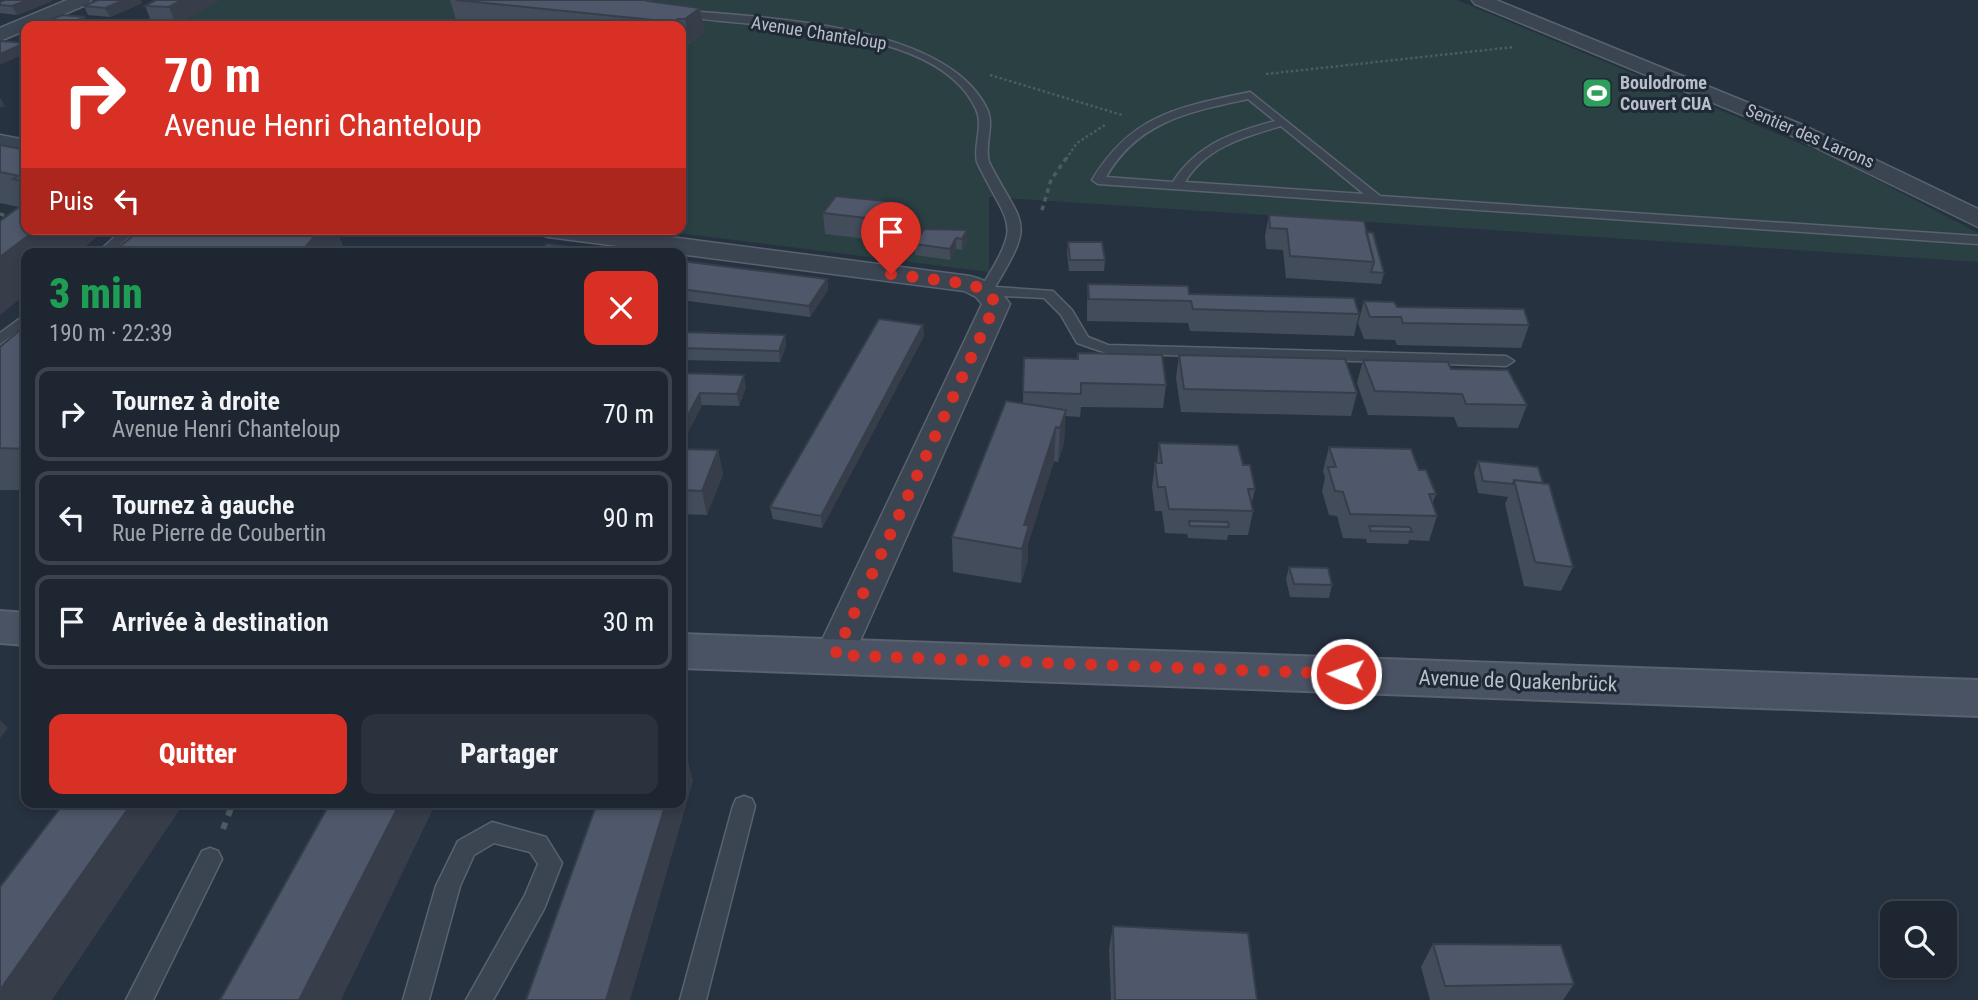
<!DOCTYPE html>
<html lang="fr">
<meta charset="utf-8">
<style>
body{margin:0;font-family:"Roboto Condensed",sans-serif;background:#2a323d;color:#f1f3f6;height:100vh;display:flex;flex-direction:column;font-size:26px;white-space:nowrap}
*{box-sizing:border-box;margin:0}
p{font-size:23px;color:#a0a5ab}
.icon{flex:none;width:38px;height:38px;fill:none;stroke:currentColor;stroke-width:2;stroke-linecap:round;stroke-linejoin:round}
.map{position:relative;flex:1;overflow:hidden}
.panel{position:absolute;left:21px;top:248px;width:665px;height:560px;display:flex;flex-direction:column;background:#1d2631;border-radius:14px;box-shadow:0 4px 10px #0003,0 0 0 2px #3b434d}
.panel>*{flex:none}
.top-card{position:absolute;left:21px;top:21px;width:665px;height:214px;border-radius:14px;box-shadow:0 4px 10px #0003,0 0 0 2px #3b434d;background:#d93025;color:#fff;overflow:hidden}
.buttons{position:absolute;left:1880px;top:901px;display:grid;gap:14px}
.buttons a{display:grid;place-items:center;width:77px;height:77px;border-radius:14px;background:#1d2631;box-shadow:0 4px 10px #0003,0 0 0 2px #3b434d;font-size:35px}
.pin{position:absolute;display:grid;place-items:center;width:60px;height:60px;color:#fff;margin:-72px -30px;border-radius:50% 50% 50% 0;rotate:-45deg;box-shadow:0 0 7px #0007}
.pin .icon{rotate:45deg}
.me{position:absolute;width:77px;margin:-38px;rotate:272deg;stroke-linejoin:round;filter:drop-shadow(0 0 5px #0008)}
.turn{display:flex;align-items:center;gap:24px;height:147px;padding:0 28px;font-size:32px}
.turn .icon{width:91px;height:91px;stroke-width:2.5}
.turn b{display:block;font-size:49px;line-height:60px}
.then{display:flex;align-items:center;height:66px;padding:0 28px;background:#0003;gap:14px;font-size:26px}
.round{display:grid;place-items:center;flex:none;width:74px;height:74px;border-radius:14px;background:#2a323d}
.headline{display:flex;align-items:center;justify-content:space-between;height:119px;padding:0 28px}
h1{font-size:42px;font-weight:800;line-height:52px;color:#1e9e55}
.action{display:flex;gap:14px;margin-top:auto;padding:14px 28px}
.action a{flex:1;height:80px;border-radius:14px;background:#d93025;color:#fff;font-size:28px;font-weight:800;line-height:80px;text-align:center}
.action a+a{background:#2a323d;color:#f1f3f6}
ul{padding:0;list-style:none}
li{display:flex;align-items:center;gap:21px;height:94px;margin:0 14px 10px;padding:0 14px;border:4px solid #3b434d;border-radius:14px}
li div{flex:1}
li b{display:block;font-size:26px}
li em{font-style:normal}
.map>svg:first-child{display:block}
.green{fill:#2a4043}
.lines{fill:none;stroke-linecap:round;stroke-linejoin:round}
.service-casing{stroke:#59626e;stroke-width:3}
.minor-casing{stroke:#59626e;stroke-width:3}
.secondary-casing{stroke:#59626e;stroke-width:4}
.path-far2{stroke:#4a5d61;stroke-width:2.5;stroke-dasharray:2.5 2.5;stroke-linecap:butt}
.path-far1{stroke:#4a5d61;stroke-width:3.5;stroke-dasharray:4.5 4.5;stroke-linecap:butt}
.path{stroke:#4a5d61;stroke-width:6;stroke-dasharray:7 7;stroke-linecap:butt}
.service{fill:#3b4451;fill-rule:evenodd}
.minor{fill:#3b4451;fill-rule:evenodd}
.secondary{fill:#4a5364;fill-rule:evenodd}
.wall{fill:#434c5b}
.shaded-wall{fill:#373e4a}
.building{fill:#4e586a;stroke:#373e4a;stroke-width:2}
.route{stroke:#d93025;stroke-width:12;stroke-dasharray:0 21.6}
.labels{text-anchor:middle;stroke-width:6;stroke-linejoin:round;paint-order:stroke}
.far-street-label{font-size:18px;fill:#b8bfcb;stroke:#202936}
.far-poi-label{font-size:18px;font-weight:bold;fill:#b8bfcb;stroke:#202936;text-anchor:start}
.street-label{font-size:21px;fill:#b8bfcb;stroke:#202936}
</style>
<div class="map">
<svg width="1978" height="1000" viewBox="0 0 1978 1000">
<rect width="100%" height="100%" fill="#273241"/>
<path class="green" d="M187 0H1457L1835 158 1978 233V262L989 197V272L647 229H681V26H133Z"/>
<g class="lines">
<g class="service-casing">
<path id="service" d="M678 10C762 18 946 23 987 109 995 126 984 144 989 162 1022 227 1037 218 995 287L1053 291 1072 310 1088 337 1108 345 1506 356 1514 361 1506 366 1106 353 1077 343 1061 315 1044 298 986 295 979 291C1023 219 1011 232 977 162 973 144 984 126 976 109 936 22 756 30 675 15V11Z
M1250 92 1380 196 1978 236V244L1098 184 1092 180C1132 114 1179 107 1250 92ZM1248 99 1275 121C1234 132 1197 144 1173 182L1106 177C1138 121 1189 112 1248 99ZM1281 126 1364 194 1185 182C1206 147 1244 137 1281 126Z
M123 229H137L110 254H96Z
M26 314V325L0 344V333Z
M744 796 752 799 755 806 706 1000H680L733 806 736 799Z
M492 822 546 837 562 863 544 909 493 1000H466L525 895 538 864 530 852 494 843 474 855 460 886 429 1000H403L436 886 458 841Z
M210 848 218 851 222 859 153 1000H126L202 851Z"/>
</g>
<g class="minor-casing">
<path id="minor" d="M67 0H91L88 4 36 26H26V30L0 41V28Z
M1472 0H1496L1803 125 1978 209V227L1788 134 1475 4Z
M0 135 26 140V154L0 149Z
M535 229H609L970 276C989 281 999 288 1010 304L849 666 835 670 821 666 815 655 982 304 976 297 964 291 548 237 539 234Z"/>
</g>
<g class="secondary-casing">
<path id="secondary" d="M0 611 26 613V645L0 643Z
M681 634 1978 680V716L681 668Z"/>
</g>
<path class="path-far2" d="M1266 74 1514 47
M990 75 1122 115
M1066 159 1077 143 1105 125"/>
<path class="path-far1" d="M1042 210 1051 180 1067 157
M0 214 12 218"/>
<path class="path" d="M223 829 233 803"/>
<use href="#service" class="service"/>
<use href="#minor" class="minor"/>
<use href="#secondary" class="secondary"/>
</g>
<path class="wall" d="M5 0H51L52 1 17 15 0 13V2Z
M220 0 176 24 152 23 145 6Z
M450 0H651V1L700 8 704 32 689 44 682 43 681 44V26H674L673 22V26H485L457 23Z
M142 3 110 17 88 15 84 6Z
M0 145 26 150V229H106L76 254H26L19 207 0 203Z
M904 203 905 224 893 242 825 234 823 213Z
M1269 215 1366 232 1384 273 1381 284 1286 278 1283 250 1266 249 1265 236Z
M141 229H336L346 254H111Z
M967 230V241L962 250 956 249 950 260 915 255V244Z
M1068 242 1105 260 1104 271H1069L1067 253Z
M681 261 827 279 828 290 810 317 681 300Z
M1088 284 1189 294 1359 314 1354 336 1190 331 1188 323 1087 321V306Z
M1364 301 1397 307 1529 325 1521 348 1397 345 1395 340 1364 339 1358 323Z
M26 325V490H0V347Z
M681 332 785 335 786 346 780 362 681 360Z
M924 336 822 528 773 519 770 507Z
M1078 353 1166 385 1163 408 1081 407 1080 417 1065 416 1064 443 1058 462 1054 461 1028 544V560L1021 583 953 572 952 537 1023 403 1024 358 1077 359Z
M1179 355 1357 393 1351 416 1181 412 1176 378Z
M1363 360 1451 369 1527 405 1518 428 1458 427 1454 417 1368 415 1357 383Z
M681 373 746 387 739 406 702 405 681 446Z
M1159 443 1243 465 1255 489 1251 506 1253 511 1248 535H1228L1227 540 1188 538 1187 534 1165 533 1162 511H1155L1152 487 1155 463H1157Z
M1329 447 1419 470 1436 494 1432 504 1437 516 1429 541 1409 540 1408 544 1367 543 1366 539 1343 538 1337 516 1329 515 1322 491 1325 478 1323 471Z
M681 449 718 450 723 474 707 515 681 514Z
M1478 461 1543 483 1573 567 1561 591 1524 586 1505 504 1508 497 1478 493 1474 473Z
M1289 567 1332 585 1329 598 1290 597 1286 579Z
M1113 926 1257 1000H1111L1109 949Z
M1433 944 1574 984 1563 1000H1430L1421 967Z"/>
<path class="shaded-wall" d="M28 0H51L52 1 17 15 12 6Z
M124 0H141L142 3 110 17 105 8Z
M182 0H220L176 24 169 7Z
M700 8 704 32 689 44 685 19Z
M85 17 89 26H63Z
M678 19 679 26H673V22Z
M25 43 26 46V53L0 65V54Z
M0 97 5 106 0 108Z
M904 203 905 224 893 242 892 221Z
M37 229H106L76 254H26V294L0 315V257Z
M321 229H336L346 254H302L301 252Z
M967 230V241L962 250V239Z
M956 238V249L950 260V249Z
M827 279 828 290 810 317 809 306Z
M923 325 924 336 822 528 821 516Z
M785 335 786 346 780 362 779 351Z
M744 375 746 387 739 406 737 394Z
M700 393 702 405 681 446V428Z
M1066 410 1064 443 1058 462 1060 428Z
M1056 427 1054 461 1028 544V560L1021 583 1022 549 1024 525Z
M718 450 723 474 707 515 702 491Z
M0 720 8 728 0 738Z
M684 746 693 781 630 1000H606L666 803H681V755Z
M132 803H184L52 1000H0V990Z
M400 803H436L341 1000H299Z"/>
<path class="building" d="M5 0H28L12 6 0 5V2Z
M98 0H124L105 8 84 6Z
M156 0H182L169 7 145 6Z
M456 0H649L648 1 700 8 685 19H678L673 22Z
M62 15 85 17 63 26H36Z
M0 41H1L25 43 0 54Z
M0 145 26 150V180L24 181 13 179 19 176 0 172Z
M836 196 904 203 892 221 823 213Z
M26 202V229H37L0 257V221Z
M1269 215 1364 221 1374 262 1290 256 1287 229 1270 228Z
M141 229H321L301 252H270L268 254H111Z
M924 229 967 230 962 239 956 238 950 249 915 244Z
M1366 232 1373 233 1384 273 1371 272 1374 262Z
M1068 242H1102L1105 260H1070Z
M547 244 622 254H537Z
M681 261 827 279 809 306 681 289Z
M1088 284 1188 286 1189 294 1354 298 1359 314 1193 309 1191 301 1089 299Z
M1364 301 1394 302 1397 307 1524 309 1529 325 1403 323 1401 317H1370Z
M879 319 923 325 821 516 770 507Z
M26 325V449L0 448V347Z
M681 332 785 335 779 351 681 348Z
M1078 353 1162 355 1166 385 1081 383V394L1023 392 1024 358 1078 359Z
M1179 355 1345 359 1357 393 1184 389Z
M1363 360 1448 362 1451 369 1508 370 1527 405 1466 404 1462 394 1375 391Z
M681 373 744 375 737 394 700 393 681 428Z
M1006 401 1066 410 1060 428 1056 427 1024 525H1029L1022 549 952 537Z
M1159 443 1238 445 1243 465H1250L1255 489H1248L1253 511 1169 509 1165 487H1158L1155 463H1162Z
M1329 447 1411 449 1419 470H1426L1436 494H1429L1437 516 1350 514 1343 492 1335 491 1328 467H1336Z
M681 449 718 450 702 491 681 490Z
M1478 461 1538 467 1543 483 1514 480 1513 484 1483 481Z
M1514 480 1549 484 1573 567 1535 562Z
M1189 521 1228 522 1229 527 1190 526Z
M1369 526 1410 527 1412 532 1371 531Z
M1289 567 1328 568 1332 585 1294 584Z
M64 803H132L0 990V887Z
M330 803H400L299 1000H220Z
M597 803H666L606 1000H526Z
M1113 926 1248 933 1257 1000H1115Z
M1433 944 1561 945 1574 984 1445 986Z"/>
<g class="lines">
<path class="route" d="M891 274 970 284 986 291 996 303 835 655 1346 674"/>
</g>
<defs>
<g id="stadium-square" transform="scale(1.575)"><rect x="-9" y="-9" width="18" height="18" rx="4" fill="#2e9e5b" stroke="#202936"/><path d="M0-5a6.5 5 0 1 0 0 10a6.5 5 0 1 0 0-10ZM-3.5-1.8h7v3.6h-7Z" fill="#fff"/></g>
</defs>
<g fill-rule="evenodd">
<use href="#stadium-square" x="1597" y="93"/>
</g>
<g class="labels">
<g class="far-street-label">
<text transform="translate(819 33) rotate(9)" y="6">Avenue Chanteloup</text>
<text transform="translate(1810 136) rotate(23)" y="6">Sentier des Larrons</text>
</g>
<g class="far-poi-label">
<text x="1620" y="89">Boulodrome<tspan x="1620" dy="21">Couvert CUA</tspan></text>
</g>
<g class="street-label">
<text transform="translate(1518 681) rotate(2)" y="7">Avenue de Quakenbrück</text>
</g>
</g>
</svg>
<div class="buttons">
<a><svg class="icon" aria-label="search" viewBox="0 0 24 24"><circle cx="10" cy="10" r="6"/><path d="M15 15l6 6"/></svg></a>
</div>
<div class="pin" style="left:891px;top:274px;background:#d93025"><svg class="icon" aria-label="arrive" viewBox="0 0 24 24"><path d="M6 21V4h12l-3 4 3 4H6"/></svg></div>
<svg class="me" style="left:1346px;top:674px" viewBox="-20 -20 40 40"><circle r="17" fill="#d93025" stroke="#fff" stroke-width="3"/><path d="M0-11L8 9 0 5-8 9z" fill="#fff"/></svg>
<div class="top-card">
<div class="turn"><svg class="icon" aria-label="right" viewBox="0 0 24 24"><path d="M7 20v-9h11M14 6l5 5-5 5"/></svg><div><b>70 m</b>Avenue Henri Chanteloup</div></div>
<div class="then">Puis<svg class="icon" aria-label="left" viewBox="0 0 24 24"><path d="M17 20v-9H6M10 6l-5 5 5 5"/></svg></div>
</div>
<section class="panel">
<div class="headline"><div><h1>3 min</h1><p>190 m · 22:39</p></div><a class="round" style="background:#d93025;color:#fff"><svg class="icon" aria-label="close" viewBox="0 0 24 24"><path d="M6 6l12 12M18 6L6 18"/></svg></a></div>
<ul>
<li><svg class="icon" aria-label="right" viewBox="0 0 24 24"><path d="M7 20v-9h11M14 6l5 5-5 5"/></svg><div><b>Tournez à droite</b><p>Avenue Henri Chanteloup</p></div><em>70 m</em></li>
<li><svg class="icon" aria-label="left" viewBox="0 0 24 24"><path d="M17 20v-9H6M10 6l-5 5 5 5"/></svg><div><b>Tournez à gauche</b><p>Rue Pierre de Coubertin</p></div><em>90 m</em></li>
<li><svg class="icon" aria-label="arrive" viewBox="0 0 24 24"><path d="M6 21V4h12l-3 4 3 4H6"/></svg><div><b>Arrivée à destination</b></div><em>30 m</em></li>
</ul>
<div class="action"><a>Quitter</a><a>Partager</a></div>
</section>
</div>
